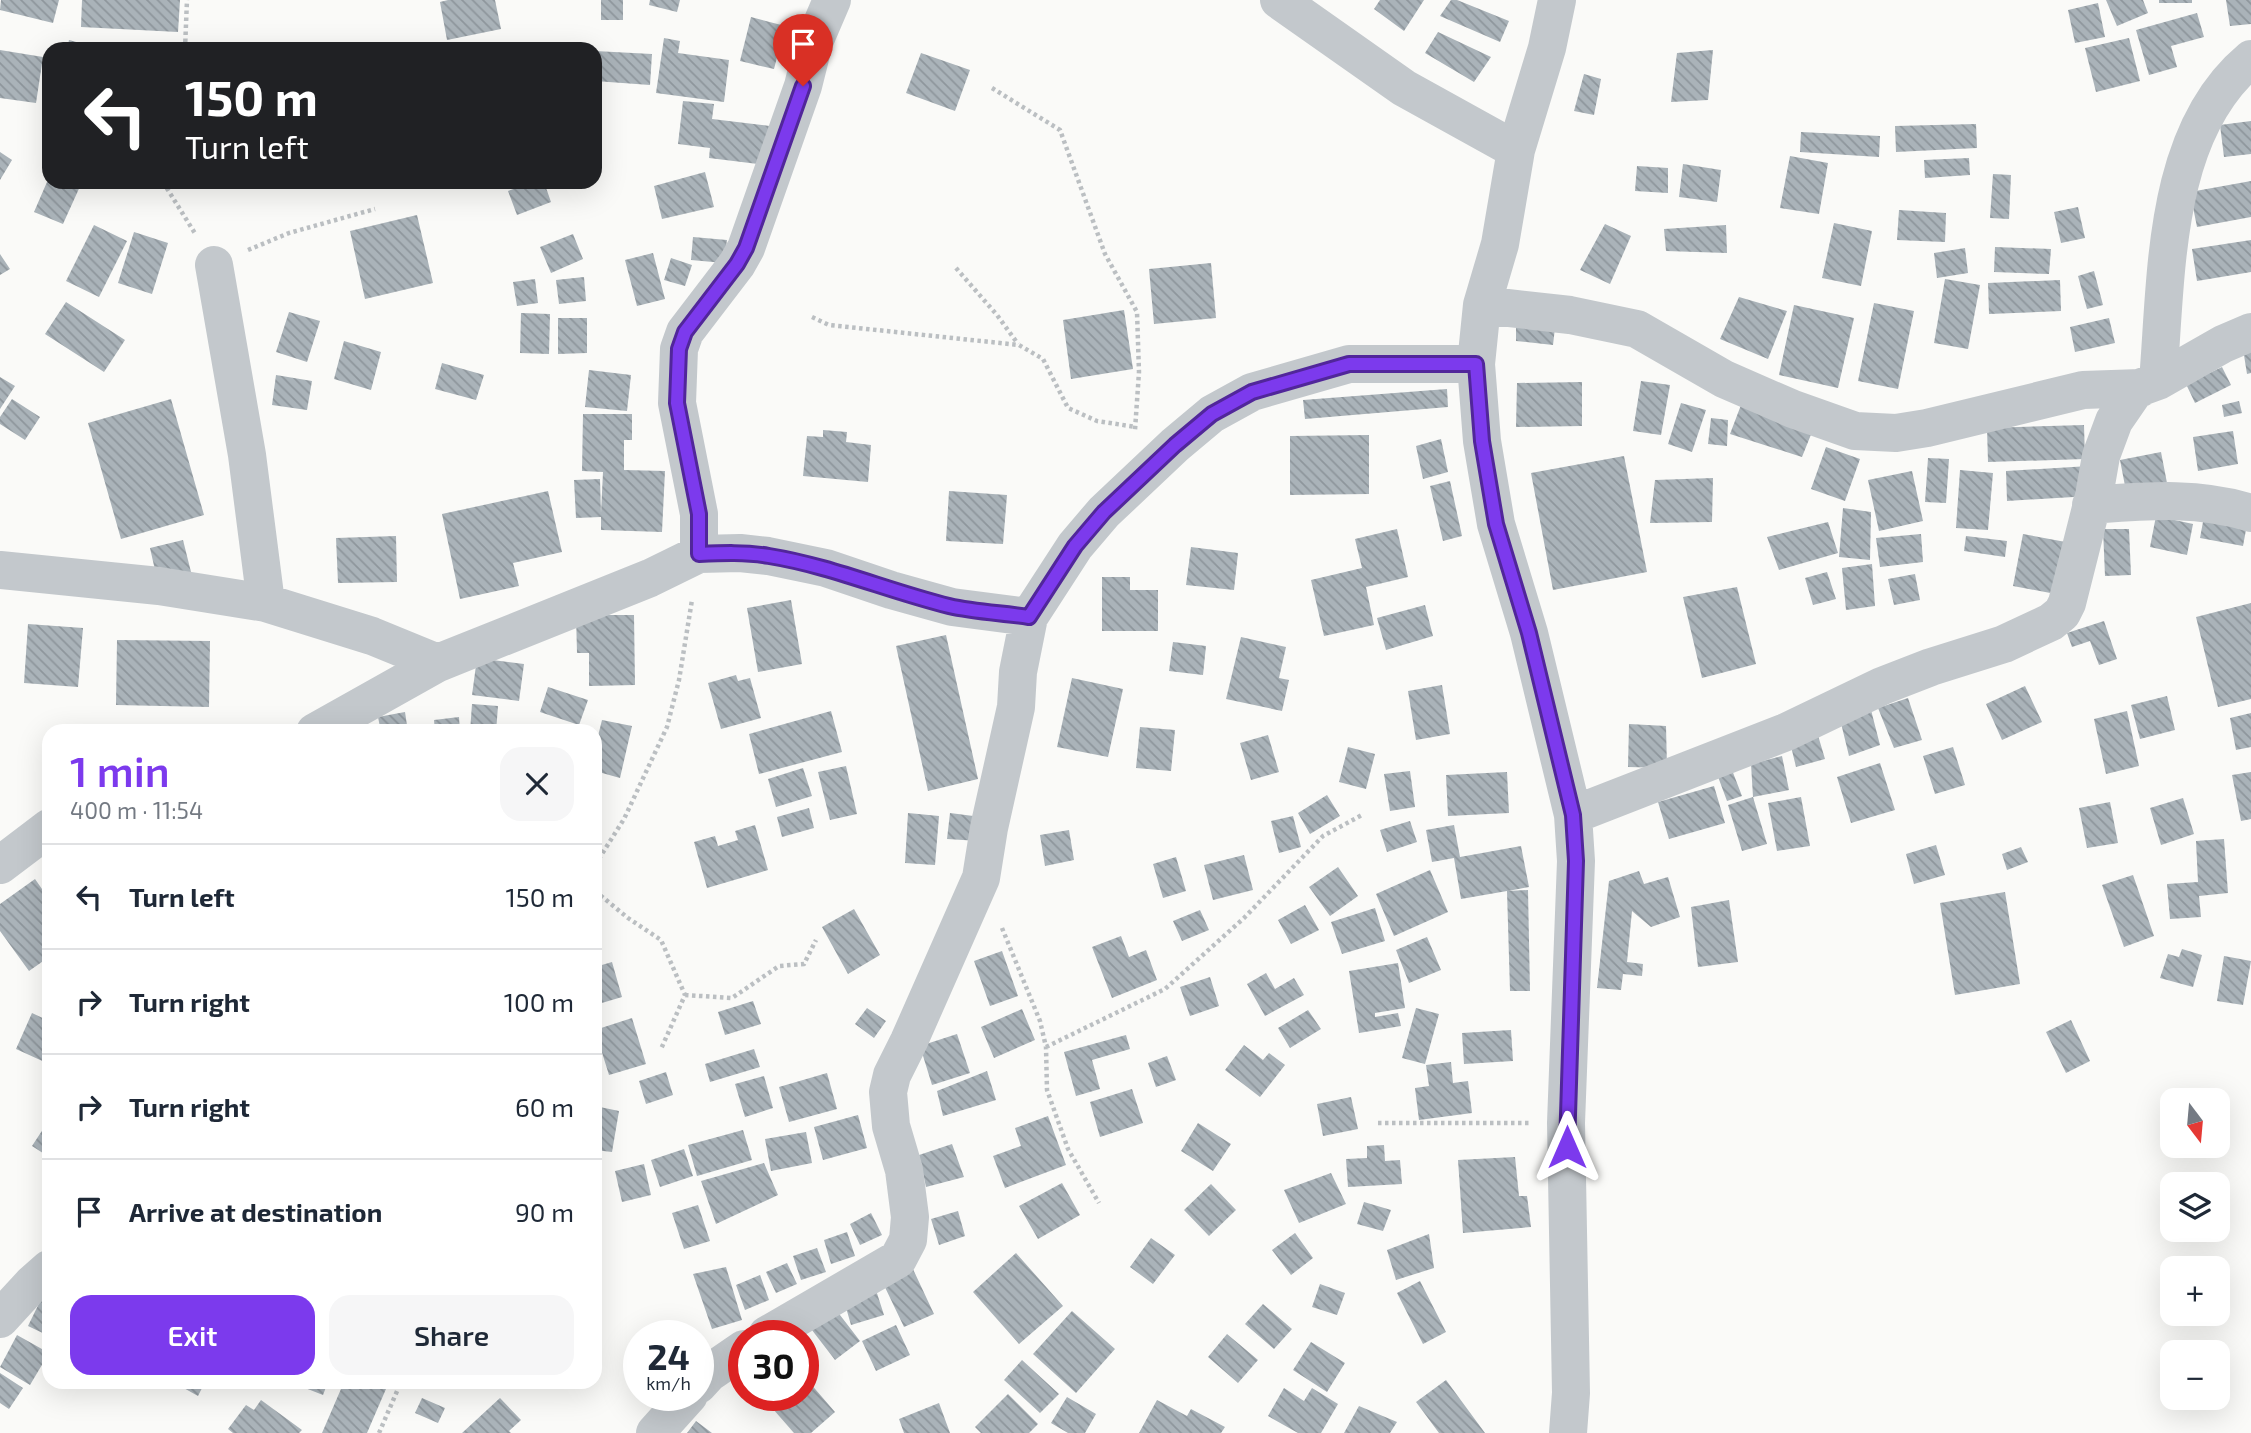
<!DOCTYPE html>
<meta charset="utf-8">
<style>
body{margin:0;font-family:"Exo 2",sans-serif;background:#f6f6f7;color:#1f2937;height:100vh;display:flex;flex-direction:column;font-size:26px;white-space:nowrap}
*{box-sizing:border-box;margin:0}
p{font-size:23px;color:#747a83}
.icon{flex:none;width:38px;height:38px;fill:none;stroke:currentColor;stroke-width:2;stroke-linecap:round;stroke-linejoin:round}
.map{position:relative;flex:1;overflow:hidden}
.sheet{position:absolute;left:42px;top:724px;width:560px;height:665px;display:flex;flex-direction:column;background:#fff;border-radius:21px;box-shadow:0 7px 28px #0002}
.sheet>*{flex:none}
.guide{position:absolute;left:42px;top:42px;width:560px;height:147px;border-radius:21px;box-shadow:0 7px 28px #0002;background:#202124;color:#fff;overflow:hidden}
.needle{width:46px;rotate:164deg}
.buttons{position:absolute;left:2160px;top:1088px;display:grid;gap:14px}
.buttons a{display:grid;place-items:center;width:70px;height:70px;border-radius:14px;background:#fff;box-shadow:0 7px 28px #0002;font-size:35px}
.speed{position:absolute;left:623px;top:1320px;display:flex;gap:14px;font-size:35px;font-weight:700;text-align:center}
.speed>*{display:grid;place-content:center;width:91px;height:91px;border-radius:50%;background:#fff;box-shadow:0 7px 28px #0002;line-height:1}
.speed small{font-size:18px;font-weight:400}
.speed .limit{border:10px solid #d22;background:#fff;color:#111}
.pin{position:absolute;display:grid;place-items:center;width:60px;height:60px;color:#fff;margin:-72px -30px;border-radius:50% 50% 50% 0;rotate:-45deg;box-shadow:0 0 7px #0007}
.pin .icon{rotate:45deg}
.me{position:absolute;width:77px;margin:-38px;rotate:0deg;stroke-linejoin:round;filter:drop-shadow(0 0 5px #0008)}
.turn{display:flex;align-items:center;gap:24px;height:147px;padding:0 28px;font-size:32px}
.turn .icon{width:91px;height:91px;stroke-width:2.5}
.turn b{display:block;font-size:49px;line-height:60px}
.round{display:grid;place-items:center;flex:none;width:74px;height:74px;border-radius:21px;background:#f6f6f7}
.summary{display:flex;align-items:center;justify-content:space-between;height:119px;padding:0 28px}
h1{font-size:42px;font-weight:600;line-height:52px;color:#7c3aed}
.cta{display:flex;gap:14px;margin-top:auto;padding:14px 28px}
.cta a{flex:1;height:80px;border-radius:21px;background:#7c3aed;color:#fff;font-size:28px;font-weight:600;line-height:80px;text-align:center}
.cta a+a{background:#f6f6f7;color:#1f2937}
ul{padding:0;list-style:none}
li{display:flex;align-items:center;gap:21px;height:105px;padding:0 28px;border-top:2px solid #e0e1e3}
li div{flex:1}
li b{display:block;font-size:26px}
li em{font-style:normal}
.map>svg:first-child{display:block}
.building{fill:url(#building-back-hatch)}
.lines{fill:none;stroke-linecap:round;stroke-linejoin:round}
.path{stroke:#bbbfc2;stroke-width:4.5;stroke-dasharray:3.5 3.5;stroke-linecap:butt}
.minor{stroke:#c3c8cc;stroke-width:38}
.route-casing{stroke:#51269a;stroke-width:18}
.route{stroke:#7c3aed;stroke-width:12}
</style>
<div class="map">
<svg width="2251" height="1433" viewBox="0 0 2251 1433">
<defs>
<pattern id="building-back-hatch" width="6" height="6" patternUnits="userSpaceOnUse" patternTransform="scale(1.75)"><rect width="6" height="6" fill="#aab3b9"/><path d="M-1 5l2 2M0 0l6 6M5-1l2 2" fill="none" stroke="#8e969c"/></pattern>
</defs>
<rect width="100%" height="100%" fill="#fafaf8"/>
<path class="building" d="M1 0H59L53 23 0 10Z
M82 0H180L178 32 81 27Z
M448 0H495L501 29 447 40 440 2Z
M601 0H623V20H601Z
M650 0H680L677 12 649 5Z
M1380 0H1424L1404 31 1374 9Z
M1451 0H1457L1509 21 1500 42 1440 16Z
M2106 0H2143L2148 13 2117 26Z
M2159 0H2192V3H2159Z
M2226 0H2251V24L2230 26Z
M2098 3 2105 37 2075 43 2068 10Z
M2197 13 2204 37 2171 46 2177 67 2149 75 2136 30Z
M751 17 785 26 774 69 740 61Z
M1438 32 1491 57 1474 82 1425 53Z
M664 38 680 41 678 53 729 60 724 102 656 93Z
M2129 38 2140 81 2096 92 2085 48Z
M69 40 98 48V49H67Z
M528 42 529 49H464L463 46Z
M0 50 43 57 36 103 0 98Z
M1713 50 1708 100 1671 102 1677 53Z
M595 51 652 54 650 85 595 81Z
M921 53 970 70 955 111 906 93Z
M1584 74 1601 79 1594 115 1574 111Z
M683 101 714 104 712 119 770 126 766 165 709 158 710 148 678 144Z
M2251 121V154L2224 157 2220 125Z
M1976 124 1977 148 1896 152 1895 126Z
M1801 132 1880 136 1879 157 1800 152Z
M595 146 602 165 595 167Z
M0 152 12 160 0 180Z
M1790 156 1828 163 1819 214 1780 208Z
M1969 158 1970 175 1925 178 1924 160Z
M1683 164 1721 170 1717 202 1679 197Z
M1637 166 1668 168V193L1635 191Z
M705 172 714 207 662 219 654 186Z
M1993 174 2011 175 2009 219 1990 218Z
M2251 181V217L2197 227 2190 192Z
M47 182H82L63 224 34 212Z
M520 182H544L551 202 517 215 508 191 521 186Z
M2078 207 2085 238 2061 243 2054 212Z
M1899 210 1946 213 1945 242 1897 240Z
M417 215 433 283 365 299 350 231Z
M1834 223 1872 231 1861 286 1822 278Z
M1605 224 1631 236 1610 284 1580 270Z
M94 225 127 241 99 297 66 281Z
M1726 225 1727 253 1666 251 1664 229Z
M134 232 168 243 152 294 118 283Z
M573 234 583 259 551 273 540 247Z
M693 237 727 240 724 263 691 260Z
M2251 240V272L2197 281 2192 249Z
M1995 247 2051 249 2049 274 1994 272Z
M1965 248 1968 273 1937 278 1934 253Z
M653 253 665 299 637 306 625 260Z
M0 254 10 269 0 275Z
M671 258 692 265 685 286 664 280Z
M1211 263 1216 318 1154 324 1149 269Z
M2094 271 2103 305 2087 309 2078 276Z
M584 277 586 301 559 304 556 280Z
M535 279 538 303 517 306 513 282Z
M1945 279 1980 285 1968 349 1934 343Z
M2060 280 2061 311 1989 314 1988 283Z
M1739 297 1787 311 1768 359 1720 339Z
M66 302 125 340 104 372 45 334Z
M1874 303 1914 311 1898 389 1858 381Z
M1794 305 1854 318 1838 388 1779 375Z
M1124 310 1133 369 1071 379 1063 320Z
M289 312 320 321 307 362 276 352Z
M521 313 550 314 549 354 520 353Z
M558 318H587V353L558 354Z
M2109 318 2115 343 2075 352 2070 327Z
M1516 319H1556L1553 345 1516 341Z
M344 341 381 352 371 390 334 379Z
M2251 347V373L2247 374 2243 349Z
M442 363 484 375 476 400 435 389Z
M2222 367 2231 385 2195 403 2186 384Z
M589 370 631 375 627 411 585 407Z
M276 375 312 381 307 410 272 405Z
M0 377 15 386 0 409Z
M1641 381 1670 385 1661 435 1633 431Z
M1582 382V426L1516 427 1517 383Z
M1447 389 1448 407 1305 419 1303 400Z
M12 399 40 417 25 440 0 424V417Z
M171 399 204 515 121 539 88 423Z
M2239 401 2242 413 2224 417 2222 405Z
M1681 403 1706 410 1692 452 1668 444Z
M1741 405 1814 427 1802 457 1730 434Z
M583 414H632V440H624V470L665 471 662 532 601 530V517L576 518 574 480 600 479 601 513 603 472 582 471Z
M1711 418 1728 420 1727 446 1708 444Z
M2084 425 2085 459 1988 462 1987 428Z
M823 430 847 432 846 442 871 445 868 482 803 476 807 436 823 437Z
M2233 431 2238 464 2198 471 2193 437Z
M1369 435V494L1290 495V436Z
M1441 439 1448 472 1423 479 1416 446Z
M1826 447 1860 459 1845 501 1811 489Z
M2161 452 2167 483 2126 491 2120 460Z
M1624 456 1647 572 1553 590 1531 473Z
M1928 458 1949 459 1946 503 1925 502Z
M2089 466 2090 496 2007 501 2006 471Z
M1960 470 1993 473 1988 530 1956 528Z
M1912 471 1923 521 1879 531 1868 480Z
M1713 478 1712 522 1650 523 1655 480Z
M1450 481 1462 536 1443 541 1430 486Z
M548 491 562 552 513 563 519 586 460 599 442 514Z
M949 491 1007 495 1003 544 946 541Z
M1843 508 1871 512 1870 560 1839 557Z
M2205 511 2248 519 2243 546 2200 538Z
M2156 516 2193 524 2187 555 2150 547Z
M1828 522 1838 553 1779 570 1767 537Z
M1397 529 1408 577 1366 587 1374 625 1324 636 1311 580 1362 568 1355 539Z
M2103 529H2129L2131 575 2105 576Z
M1921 534 1923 562 1880 567 1876 538Z
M2023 534 2071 543 2061 595 2013 586Z
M396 536 397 582 338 583 336 538Z
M1966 536 2007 541 2005 557 1964 551Z
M183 540 191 572 157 579 150 548Z
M1191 547 1238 553 1234 590 1186 585Z
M1872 564 1875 606 1846 610 1842 568Z
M1827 572 1836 599 1813 605 1805 578Z
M1915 574 1920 600 1894 605 1888 579Z
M1102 577H1130V590H1158V631H1102Z
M1737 587 1756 664 1702 678 1683 597Z
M791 600 802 664 758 672 747 608Z
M2251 603V699L2218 707 2196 617Z
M1425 605 1433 636 1386 650 1377 618Z
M576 615H634L635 685 589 686V653H577Z
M2104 621 2117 659 2099 665 2090 641 2072 647 2067 633Z
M28 624 83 628 78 687 24 683Z
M946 635 978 779 928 791 896 646Z
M1241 637 1286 647 1279 678 1289 680 1282 711 1226 699Z
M117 640 210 641 209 707 116 705Z
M1173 642 1206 646 1203 675 1169 671Z
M477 658 524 664 519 701 472 695Z
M736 675 738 681 750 678 761 718 721 729 708 683Z
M1072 678 1123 689 1108 757 1057 747Z
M1442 685 1450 734 1416 740 1408 691Z
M2025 686 2042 722 2002 740 1986 704Z
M548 687 588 700 579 725 540 712Z
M2167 696 2175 730 2140 739 2131 705Z
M1908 698 1922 740 1894 748 1878 708Z
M472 704 498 706 496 732H470Z
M1871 710 1880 745 1849 756 1840 719Z
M831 711 842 752 759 774 749 734Z
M2127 711 2139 766 2106 774 2094 719Z
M405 712 408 732H381L378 717Z
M2251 713V747L2236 750 2230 718Z
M459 717 460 732H435L434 720Z
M602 720 632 726 620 778 595 771V748Z
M1629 724 1666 726 1667 768 1628 767Z
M1140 727 1175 730 1171 771 1136 768Z
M1817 732 1825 759 1796 767 1789 738Z
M1268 735 1279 772 1251 780 1240 743Z
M1348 747 1375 754 1366 789 1339 782Z
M1953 747 1965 785 1935 794 1923 756Z
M1782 756 1789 790 1753 797 1751 764Z
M1880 763 1895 810 1851 823 1837 777Z
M846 766 857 814 830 820 818 772Z
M803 768 812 796 776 807 768 779Z
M1732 770 1742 796 1727 801 1717 774Z
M1410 771 1415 807 1390 811 1384 774Z
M1507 772 1509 813 1448 816 1446 775Z
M2251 772V819L2241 821 2232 775Z
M1714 786 1725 823 1669 839 1658 802Z
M1327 795 1340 816 1310 834 1298 813Z
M1753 797 1767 844 1742 851 1728 805Z
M1801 797 1810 846 1777 851 1768 803Z
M2183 798 2194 834 2161 845 2150 808Z
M2110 802 2118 843 2087 848 2079 808Z
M809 808 814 828 782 837 777 817Z
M908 813 939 816 935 865 905 863Z
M950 813 981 817 979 841 947 839Z
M1293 816 1301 847 1279 853 1271 821Z
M1410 821 1417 842 1387 852 1380 830Z
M755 825 768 870 707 888 694 842 715 836 718 846 738 840 735 831Z
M1454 825 1460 857 1521 846 1529 887 1508 891 1528 890 1530 991H1510L1507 891 1461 899 1454 858 1432 862 1426 830Z
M1069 830 1074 860 1045 866 1040 835Z
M2224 839 2228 893 2199 896 2201 917 2170 919 2167 884 2198 882 2196 841Z
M1936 845 1945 875 1914 884 1906 854Z
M2021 847 2028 862 2007 870 2002 854Z
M1244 855 1253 890 1213 900 1204 865Z
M1176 857 1186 891 1163 898 1153 864Z
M1338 867 1358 896 1330 916 1309 887Z
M1430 870 1448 912 1394 936 1376 894Z
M1639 871 1644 884 1668 877 1680 917 1651 927 1632 911 1627 962 1643 964 1642 976 1623 974 1621 990 1597 988 1609 881Z
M2133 875 2154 936 2124 947 2102 885Z
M35 879 49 899V957L29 971 0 931V904Z
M2005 892 2020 984 1955 995 1940 903Z
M1729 900 1738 962 1698 967 1691 907Z
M1305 905 1319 930 1291 944 1278 920Z
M1375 908 1385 941 1342 954 1331 922Z
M854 909 880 955 848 974 822 927Z
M1200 910 1209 930 1182 941 1173 921Z
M1121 936 1129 957 1146 950 1157 980 1112 998 1092 947Z
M1427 937 1441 970 1409 983 1396 950Z
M2182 949 2202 955 2193 987 2160 978 2168 954 2179 957Z
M1002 951 1018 996 990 1006 974 961Z
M2224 956 2251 961 2243 1005 2217 1001Z
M612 962 622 997 595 1005V967Z
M1398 963 1405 1008 1375 1013V1017L1398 1013 1401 1026 1359 1033 1349 971Z
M1266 973 1275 989 1294 978 1304 995 1265 1016 1247 984Z
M1210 977 1219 1006 1190 1016 1180 987Z
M753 1001 761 1024 725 1035 718 1012Z
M867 1008 886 1021 874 1038 855 1024Z
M1416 1008 1439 1014 1425 1064 1402 1058Z
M1022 1009 1035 1040 994 1058 981 1027Z
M1308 1010 1321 1029 1290 1048 1278 1028Z
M32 1013 49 1021V1064L16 1049Z
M632 1018 646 1064 609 1075 595 1030Z
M2071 1020 2090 1061 2066 1073 2046 1032Z
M1511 1030 1513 1061 1464 1064 1462 1033Z
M957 1034 970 1073 932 1085 920 1046Z
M1126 1035 1130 1049 1092 1060 1100 1089 1076 1096 1064 1052Z
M1244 1045 1263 1060 1269 1053 1285 1065 1260 1097 1225 1070Z
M754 1049 760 1067 710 1082 705 1064Z
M1167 1056 1176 1080 1156 1087 1148 1063Z
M1451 1062 1453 1083 1468 1081 1472 1113 1419 1120 1415 1088 1429 1086 1426 1065Z
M987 1071 996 1100 943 1116 937 1091Z
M666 1072 673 1095 646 1104 639 1081Z
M827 1073 837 1109 789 1122 779 1087Z
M764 1076 773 1108 745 1117 735 1084Z
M1132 1089 1143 1123 1100 1137 1090 1102Z
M1351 1097 1358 1129 1323 1136 1317 1104Z
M595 1106 619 1111 612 1152 595 1150Z
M858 1115 867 1148 823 1160 814 1127Z
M1048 1116 1066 1165 1005 1188 993 1156 1021 1146 1015 1128Z
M49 1120V1157L32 1146Z
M1198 1123 1231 1144 1213 1171 1181 1151Z
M743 1130 752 1160 697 1176 688 1145Z
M806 1132 812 1163 771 1171 765 1139Z
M952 1144 964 1177 926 1187 919 1155Z
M1384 1145 1385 1161 1400 1160 1402 1184 1348 1187 1346 1159 1367 1158V1146Z
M684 1149 693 1176 660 1187 651 1160Z
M1515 1157 1519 1196H1527L1531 1227 1463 1233 1458 1160Z
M764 1163 778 1195 716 1224 701 1181Z
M644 1164 651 1195 622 1202 615 1171Z
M1331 1173 1346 1204 1299 1223 1284 1190Z
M1062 1183 1080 1215 1038 1239 1019 1206Z
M1211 1184 1236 1210 1209 1236 1184 1210Z
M1364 1202 1391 1210 1383 1231 1357 1224Z
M698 1205 710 1241 684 1249 672 1213Z
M958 1211 965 1236 939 1245 931 1219Z
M871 1213 882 1235 860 1245 850 1224Z
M847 1232 855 1256 831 1264 824 1240Z
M1295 1233 1313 1258 1291 1275 1272 1250Z
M1429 1234 1434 1268 1396 1280 1387 1250Z
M1151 1238 1175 1255 1153 1284 1130 1267Z
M817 1248 826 1272 801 1280 793 1256Z
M1016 1253 1063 1306 1019 1344 973 1292Z
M787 1263 797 1284 776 1293 766 1272Z
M726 1267 742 1320 712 1329 693 1274Z
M912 1267 934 1314 904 1327 882 1281Z
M760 1275 769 1300 745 1310 736 1285Z
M1420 1281 1446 1332 1423 1344 1397 1293Z
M1320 1284 1345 1293 1337 1315 1312 1307Z
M47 1287 49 1288V1336L28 1326Z
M875 1287 884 1315 851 1325 843 1297Z
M830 1302 860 1341 835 1360 805 1321Z
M1263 1304 1292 1329 1274 1349 1245 1324Z
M1072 1311 1115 1349 1076 1393 1033 1354Z
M896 1325 910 1355 876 1371 862 1341Z
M1227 1334 1258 1360 1238 1383 1208 1357Z
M17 1335 49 1353 30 1385 0 1367Z
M1311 1342 1345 1363 1327 1392 1293 1370Z
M1022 1360 1059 1394 1040 1413 1004 1380Z
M0 1373 23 1388 9 1409 0 1403Z
M803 1375 835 1412 811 1433H794L766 1401 774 1395H803Z
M1446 1380 1485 1433H1439L1416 1402Z
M173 1382H205L198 1396Z
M290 1382H328L323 1395Z
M344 1382H389L367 1433H322Z
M1284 1388 1304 1401 1312 1388 1338 1404 1321 1433H1298L1268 1416Z
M1008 1394 1038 1424 1029 1433H981L975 1427Z
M1067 1397 1096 1414 1085 1433H1068L1051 1423Z
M422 1398 445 1408 438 1423 415 1413Z
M500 1398 521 1420 509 1431 511 1433H462Z
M261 1400 302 1430 299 1433H233L228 1429 246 1405 254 1410Z
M1157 1400 1187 1416 1191 1409 1225 1427 1221 1433H1139Z
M939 1403 950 1433H904L899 1419Z
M1359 1406 1397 1422 1390 1433H1344Z
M696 1421 712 1433H687Z"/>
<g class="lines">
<path class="path" d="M185 49 187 0
M992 88 1060 130 1105 254 1137 312 1139 372 1135 430
M163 182 196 235
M248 250 289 233 375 209
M956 268 997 315 1018 344
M812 317 829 325 1019 345 1043 359 1068 408 1097 421 1136 427
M595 865 624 819 667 727 679 680 692 600
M595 891 628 918 661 940 685 995 661 1049
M1002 928 1040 1021 1046 1047 1047 1090 1068 1149 1099 1203
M685 995 732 998 779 966 804 964 816 940
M1046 1047 1165 989 1244 918 1323 836 1362 815
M1378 1123H1531
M379 1433 401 1382"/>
<path class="minor" d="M1279 0 1404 88 1516 150
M1557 0 1547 48 1516 150 1500 244 1482 305 1476 364 1482 441 1496 524 1529 633 1573 815 1576 861 1566 1123 1571 1393 1568 1433
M214 265 247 455 266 603
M1482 305 1570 315 1637 329 1724 379 1793 409 1855 431 1896 433 1927 428 2083 390 2141 388
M2158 381C2167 275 2162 133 2251 59
M2091 505C2146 501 2198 496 2251 513
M699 554V514L677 403 679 349 685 332 737 264 746 248 803 86 814 42 832 0
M0 570 159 586 266 603 372 636 438 663
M315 732 438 663 650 578 699 554 740 553 768 556 826 568 891 590 952 607 1029 617
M1573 815 1786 732 1882 686 1931 667 2004 644 2051 622 2062 613 2067 603 2094 496 2101 456 2114 421 2136 389 2158 381 2223 344 2251 332
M0 865 49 828
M0 1319 32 1284 49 1269
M767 1335 898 1259 908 1240 910 1217 904 1170 891 1126 888 1092 892 1075 909 1041 981 878 989 828 1016 707 1018 672 1029 617 1075 546 1104 512 1175 445 1212 414 1252 392 1349 364H1476
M698 1385 709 1373 744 1349
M655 1433 689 1395"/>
</g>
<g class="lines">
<g class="route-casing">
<path id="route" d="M803 86 746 248 737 264 685 332 679 349 677 403 699 514V554C722 553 746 552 769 556 831 566 888 591 949 606 975 612 1003 613 1029 617L1075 546 1104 512 1175 445 1212 414 1252 392 1349 364H1476L1482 441 1496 524 1529 633 1573 815 1576 861 1567 1147"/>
</g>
<use href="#route" class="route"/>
</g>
</svg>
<div class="buttons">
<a><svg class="needle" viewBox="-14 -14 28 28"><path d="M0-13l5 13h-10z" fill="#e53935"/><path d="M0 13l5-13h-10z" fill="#747a83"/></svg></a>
<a><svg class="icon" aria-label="layers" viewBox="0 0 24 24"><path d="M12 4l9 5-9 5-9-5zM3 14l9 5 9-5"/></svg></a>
<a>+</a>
<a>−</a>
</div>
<div class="speed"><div>24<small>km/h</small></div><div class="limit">30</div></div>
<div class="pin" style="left:803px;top:86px;background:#d93025"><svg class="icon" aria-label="arrive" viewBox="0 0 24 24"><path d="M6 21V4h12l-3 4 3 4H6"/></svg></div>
<svg class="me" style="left:1567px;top:1147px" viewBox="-20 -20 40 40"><path d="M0-17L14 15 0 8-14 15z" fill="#7c3aed" stroke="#fff" stroke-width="4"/></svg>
<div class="guide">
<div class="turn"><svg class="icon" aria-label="left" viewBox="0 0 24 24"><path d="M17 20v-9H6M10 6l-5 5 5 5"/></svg><div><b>150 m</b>Turn left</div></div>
</div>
<section class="sheet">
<div class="summary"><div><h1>1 min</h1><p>400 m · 11:54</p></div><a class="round"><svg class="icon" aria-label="close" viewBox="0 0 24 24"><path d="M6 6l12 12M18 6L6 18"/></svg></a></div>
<ul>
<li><svg class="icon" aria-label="left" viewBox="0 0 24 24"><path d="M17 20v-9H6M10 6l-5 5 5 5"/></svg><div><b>Turn left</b></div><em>150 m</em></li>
<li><svg class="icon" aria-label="right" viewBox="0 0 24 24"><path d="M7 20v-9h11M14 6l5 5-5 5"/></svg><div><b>Turn right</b></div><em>100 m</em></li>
<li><svg class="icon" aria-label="right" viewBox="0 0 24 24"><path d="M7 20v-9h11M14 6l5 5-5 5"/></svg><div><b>Turn right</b></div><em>60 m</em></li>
<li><svg class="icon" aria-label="arrive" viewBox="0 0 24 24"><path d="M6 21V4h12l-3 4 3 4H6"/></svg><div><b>Arrive at destination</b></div><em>90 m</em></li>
</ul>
<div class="cta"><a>Exit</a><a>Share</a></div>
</section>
</div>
